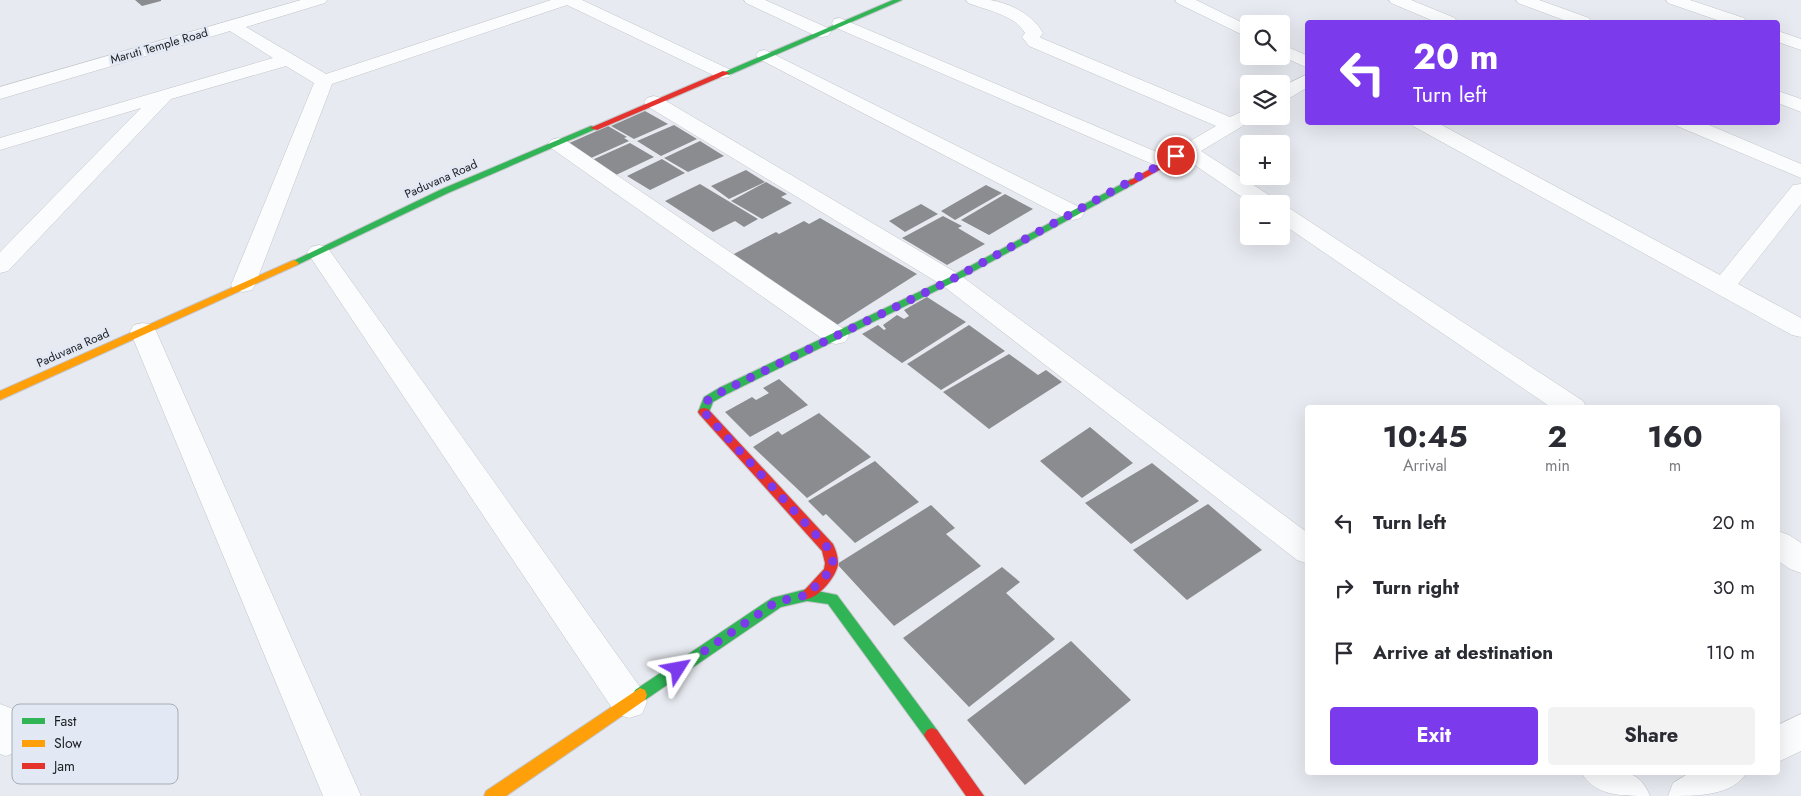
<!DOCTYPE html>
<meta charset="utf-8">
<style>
body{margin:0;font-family:Jost,sans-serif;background:#f2f2f3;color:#2b2b33;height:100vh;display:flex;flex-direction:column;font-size:19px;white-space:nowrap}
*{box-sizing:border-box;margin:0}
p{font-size:16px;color:#7c7c81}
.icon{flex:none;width:28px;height:28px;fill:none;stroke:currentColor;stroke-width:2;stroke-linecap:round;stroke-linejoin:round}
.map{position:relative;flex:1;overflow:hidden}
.sheet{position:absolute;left:1305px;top:405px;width:475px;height:370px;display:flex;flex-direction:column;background:#fff;border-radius:5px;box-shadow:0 5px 20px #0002}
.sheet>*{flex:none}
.hud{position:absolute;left:1305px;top:20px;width:475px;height:105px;border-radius:5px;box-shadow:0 5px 20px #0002;background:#7c3aed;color:#fff;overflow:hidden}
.buttons{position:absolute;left:1240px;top:15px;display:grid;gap:10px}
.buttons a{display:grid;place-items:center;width:50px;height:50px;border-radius:5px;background:#fff;box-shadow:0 5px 20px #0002;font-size:25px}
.pin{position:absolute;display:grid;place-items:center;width:42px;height:42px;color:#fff;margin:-21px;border:2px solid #fff;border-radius:50%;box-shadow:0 1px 5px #0007}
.me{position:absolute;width:55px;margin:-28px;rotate:56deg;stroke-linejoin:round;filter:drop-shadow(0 0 4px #0008)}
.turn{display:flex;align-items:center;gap:18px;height:105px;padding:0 25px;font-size:22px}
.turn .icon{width:65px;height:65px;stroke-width:2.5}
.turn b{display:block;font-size:35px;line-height:42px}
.eta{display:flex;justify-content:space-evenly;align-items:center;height:85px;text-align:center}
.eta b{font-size:30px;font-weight:700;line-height:35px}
.cta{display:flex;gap:10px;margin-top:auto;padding:10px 25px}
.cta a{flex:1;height:58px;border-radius:5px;background:#7c3aed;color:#fff;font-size:20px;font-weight:700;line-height:58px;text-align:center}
.cta a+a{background:#f2f2f3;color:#2b2b33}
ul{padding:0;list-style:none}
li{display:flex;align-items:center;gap:15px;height:65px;padding:0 25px}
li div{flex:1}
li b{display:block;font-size:19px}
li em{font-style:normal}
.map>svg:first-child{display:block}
.building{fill:#8a8c90}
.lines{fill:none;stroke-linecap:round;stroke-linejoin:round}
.street-casing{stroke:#c2c5c9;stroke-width:1}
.fast-casing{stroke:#c2c5c9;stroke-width:2}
.slow-casing{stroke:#c2c5c9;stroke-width:2}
.jam-casing{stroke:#c2c5c9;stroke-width:2}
.street{fill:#fbfcfd;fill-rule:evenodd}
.fast{fill:#30b455;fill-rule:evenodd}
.slow{fill:#ff9f0a;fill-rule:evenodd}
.jam{fill:#e5322d;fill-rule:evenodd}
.route{stroke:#7c3aed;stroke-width:9;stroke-dasharray:0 16.2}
.labels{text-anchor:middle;stroke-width:5;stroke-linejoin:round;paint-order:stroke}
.far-street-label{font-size:12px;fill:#1a1d20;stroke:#e3e9f4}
.key{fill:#e3e9f4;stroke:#a7acb4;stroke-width:1}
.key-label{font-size:14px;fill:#1a1d20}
</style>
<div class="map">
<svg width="1801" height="796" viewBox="0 0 1801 796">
<rect width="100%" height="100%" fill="#e7eaf0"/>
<path class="building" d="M135 0H161V1L142 6Z
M645 111 668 124 634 139 611 126Z
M674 125 697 139 661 156 637 141Z
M608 126 627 137 624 138 629 141 589 159 567 144Z
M700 141 724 156 688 172 664 158Z
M630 143 654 157 616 175 592 160Z
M662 159 685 173 650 190 627 176Z
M746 170 765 182 729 199 711 186Z
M766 182 787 194 781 197 792 203 762 219 731 201Z
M700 184 758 219 744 227 735 221 713 232 665 201Z
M986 185 1002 193 955 220 941 211Z
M1005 194 1033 209 989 235 961 220Z
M921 204 938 214 905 232 889 221Z
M943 216 962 226 958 228 985 244 947 265 902 238Z
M820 218 917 274 837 325 732 255 776 232 779 234 804 221 809 224Z
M927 297 966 322 902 363 862 334 878 325 884 330 886 329 883 325 897 315 904 319 909 316 904 310Z
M969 325 1005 351 941 390 907 364Z
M1009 354 1038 375 1046 370 1062 382 989 429 943 392Z
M779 379 808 405 750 437 725 412 752 397 756 400 769 393 763 388Z
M819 413 871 457 807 498 753 447 778 431 782 435Z
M1090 427 1133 463 1082 498 1040 461Z
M875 461 919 502 855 543 826 514 823 516 808 501Z
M1152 463 1199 501 1131 544 1085 503Z
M1208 504 1262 550 1187 600 1133 550Z
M931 505 955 528 946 534 981 566 894 626 837 564Z
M1002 567 1020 582 1006 593 1055 639 969 707 903 638Z
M1071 641 1131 700 1025 785 967 720Z"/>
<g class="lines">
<g class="street-casing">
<path id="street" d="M301 0H327L325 3 246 27 326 74 551 0H582L729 69 732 73 729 77 723 78 717 77 567 5 332 84 255 285 252 290 243 292 234 290 231 285 314 83 286 66 171 99 8 271 0 273V252L141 108 0 150V138L273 58 230 31 0 99V87Z
M744 0H765L828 28 831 32 828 36 822 37 816 36 746 3Z
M966 0C974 0 982 0 990 0 1010 3 1033 15 1043 33L1040 37 1041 38 1230 117 1249 108V116H1257L1256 118 1201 151 1275 199 1278 204H1252L1180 155 1177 151 1180 147 1216 126 1029 46 1022 37 1025 33C1015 15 986 10 968 3Z
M1175 0H1196L1249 26V38L1177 3Z
M1389 0H1411L1455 18 1457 22H1436L1391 3Z
M1516 0H1539L1589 18 1591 22H1569L1518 3Z
M1666 0H1690L1744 18 1746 22H1723L1668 3Z
M840 18 1171 158 1174 162 1171 166 1164 168 1157 166 834 27 832 23 834 19Z
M1778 31 1801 39V50L1778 42Z
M1281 44 1308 56V68L1281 56Z
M765 50 1081 208 1084 213 1081 218 1073 220 1065 218 759 59 756 55 759 51Z
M1308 74V87L1288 99 1281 101V87Z
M1778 91 1801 99V112L1778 103Z
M654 96 661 98 960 275 1308 533V564L1297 560 942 285 647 106 644 102 647 98Z
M1410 122H1436L1720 275 1793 185 1801 184V204L1738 284 1801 318V337L1792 335 1413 126Z
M1674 122H1702L1801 164V178L1677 126Z
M558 138 565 140 845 330 849 336 845 342 836 344 827 342 551 148 548 144 551 140Z
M1281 206 1289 208 1583 401 1587 408H1552L1281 223Z
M319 245 327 247 642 690 647 702 642 714 629 718 616 714 307 252 311 247Z
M143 323 152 325 156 331 361 796H323L130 331 134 325Z
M1778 531 1789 535 1801 543V573L1790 569 1778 561Z
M0 704 13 709 25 739 19 751 6 756 0 754Z
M1801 714V751L1778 762V725Z
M1581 772C1612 772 1637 763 1650 796 1620 796 1595 796 1581 772Z
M1691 772H1747C1733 796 1698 796 1668 796L1673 783Z"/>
</g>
<g class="fast-casing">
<path id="fast" d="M893 0H902L729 75 722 73Z
M591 126 598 128 448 193 297 265 294 266 289 263 442 189Z
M1131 179 1135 182 1134 184 954 282 727 394 713 402 708 415H700L698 412 704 397 719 388 948 278Z
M807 589 837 595 937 730 940 735 937 740 932 742 927 740 828 604 807 601 781 607 645 700 640 702 635 700 633 695 635 690 772 598Z"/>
</g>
<g class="slow-casing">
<path id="slow" d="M294 260 299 263 297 265 0 400V391Z
M640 688 645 690 647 695 645 700 506 796H484L486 791Z"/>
</g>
<g class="jam-casing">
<path id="jam" d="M723 71 730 73 597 130 590 128Z
M1187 148 1191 151 1190 153 1134 184 1131 185 1127 182Z
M704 408 708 409 833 544C836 550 838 557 838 563 838 576 815 603 802 599L800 595 824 569 825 563 822 551 700 415 698 412 700 409Z
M932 728 937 730 984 796H966L927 740 924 735 927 730Z"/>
</g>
<use href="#street" class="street"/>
<use href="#fast" class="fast"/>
<use href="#slow" class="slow"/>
<use href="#jam" class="jam"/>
</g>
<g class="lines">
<path class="route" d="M678 669 776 602 807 595 832 569 833 559 828 548 704 412 708 400 723 391 951 280 1176 156"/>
</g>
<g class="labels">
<g class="far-street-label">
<text transform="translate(159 46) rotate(-16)" y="4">Maruti Temple Road</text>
<text transform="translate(441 179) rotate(-24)" y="4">Paduvana Road</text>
<text transform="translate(73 348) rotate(-24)" y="4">Paduvana Road</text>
</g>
</g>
<rect x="12" y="704" width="166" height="80" rx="8" class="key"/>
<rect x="22" y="718" width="23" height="6" fill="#30b455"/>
<rect x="22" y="740" width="23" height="7" fill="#ff9f0a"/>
<rect x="22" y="763" width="23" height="6" fill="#e5322d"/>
<g class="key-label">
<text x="54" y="726">Fast</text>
<text x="54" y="748">Slow</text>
<text x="54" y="771">Jam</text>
</g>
</svg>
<div class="buttons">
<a><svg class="icon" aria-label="search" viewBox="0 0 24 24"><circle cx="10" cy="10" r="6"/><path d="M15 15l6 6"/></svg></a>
<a><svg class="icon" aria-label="layers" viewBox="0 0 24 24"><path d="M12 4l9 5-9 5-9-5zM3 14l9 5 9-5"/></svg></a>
<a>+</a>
<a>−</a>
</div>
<div class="pin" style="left:1176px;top:156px;background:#d93025"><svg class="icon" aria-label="arrive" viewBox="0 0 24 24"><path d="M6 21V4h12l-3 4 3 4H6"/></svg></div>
<svg class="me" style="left:678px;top:669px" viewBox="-20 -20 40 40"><path d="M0-17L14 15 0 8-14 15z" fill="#7c3aed" stroke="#fff" stroke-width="4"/></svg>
<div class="hud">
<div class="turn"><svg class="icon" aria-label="left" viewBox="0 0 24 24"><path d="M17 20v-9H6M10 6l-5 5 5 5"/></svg><div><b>20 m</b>Turn left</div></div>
</div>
<section class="sheet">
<div class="eta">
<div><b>10:45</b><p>Arrival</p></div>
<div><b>2</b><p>min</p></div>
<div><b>160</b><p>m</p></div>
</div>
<ul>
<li><svg class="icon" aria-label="left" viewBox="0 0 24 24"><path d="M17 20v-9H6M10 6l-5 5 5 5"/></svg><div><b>Turn left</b></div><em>20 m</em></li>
<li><svg class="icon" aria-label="right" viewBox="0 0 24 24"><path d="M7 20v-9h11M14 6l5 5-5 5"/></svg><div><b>Turn right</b></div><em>30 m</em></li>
<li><svg class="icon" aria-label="arrive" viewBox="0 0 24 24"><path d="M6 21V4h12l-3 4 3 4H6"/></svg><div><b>Arrive at destination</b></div><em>110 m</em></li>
</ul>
<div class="cta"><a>Exit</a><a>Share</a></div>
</section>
</div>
